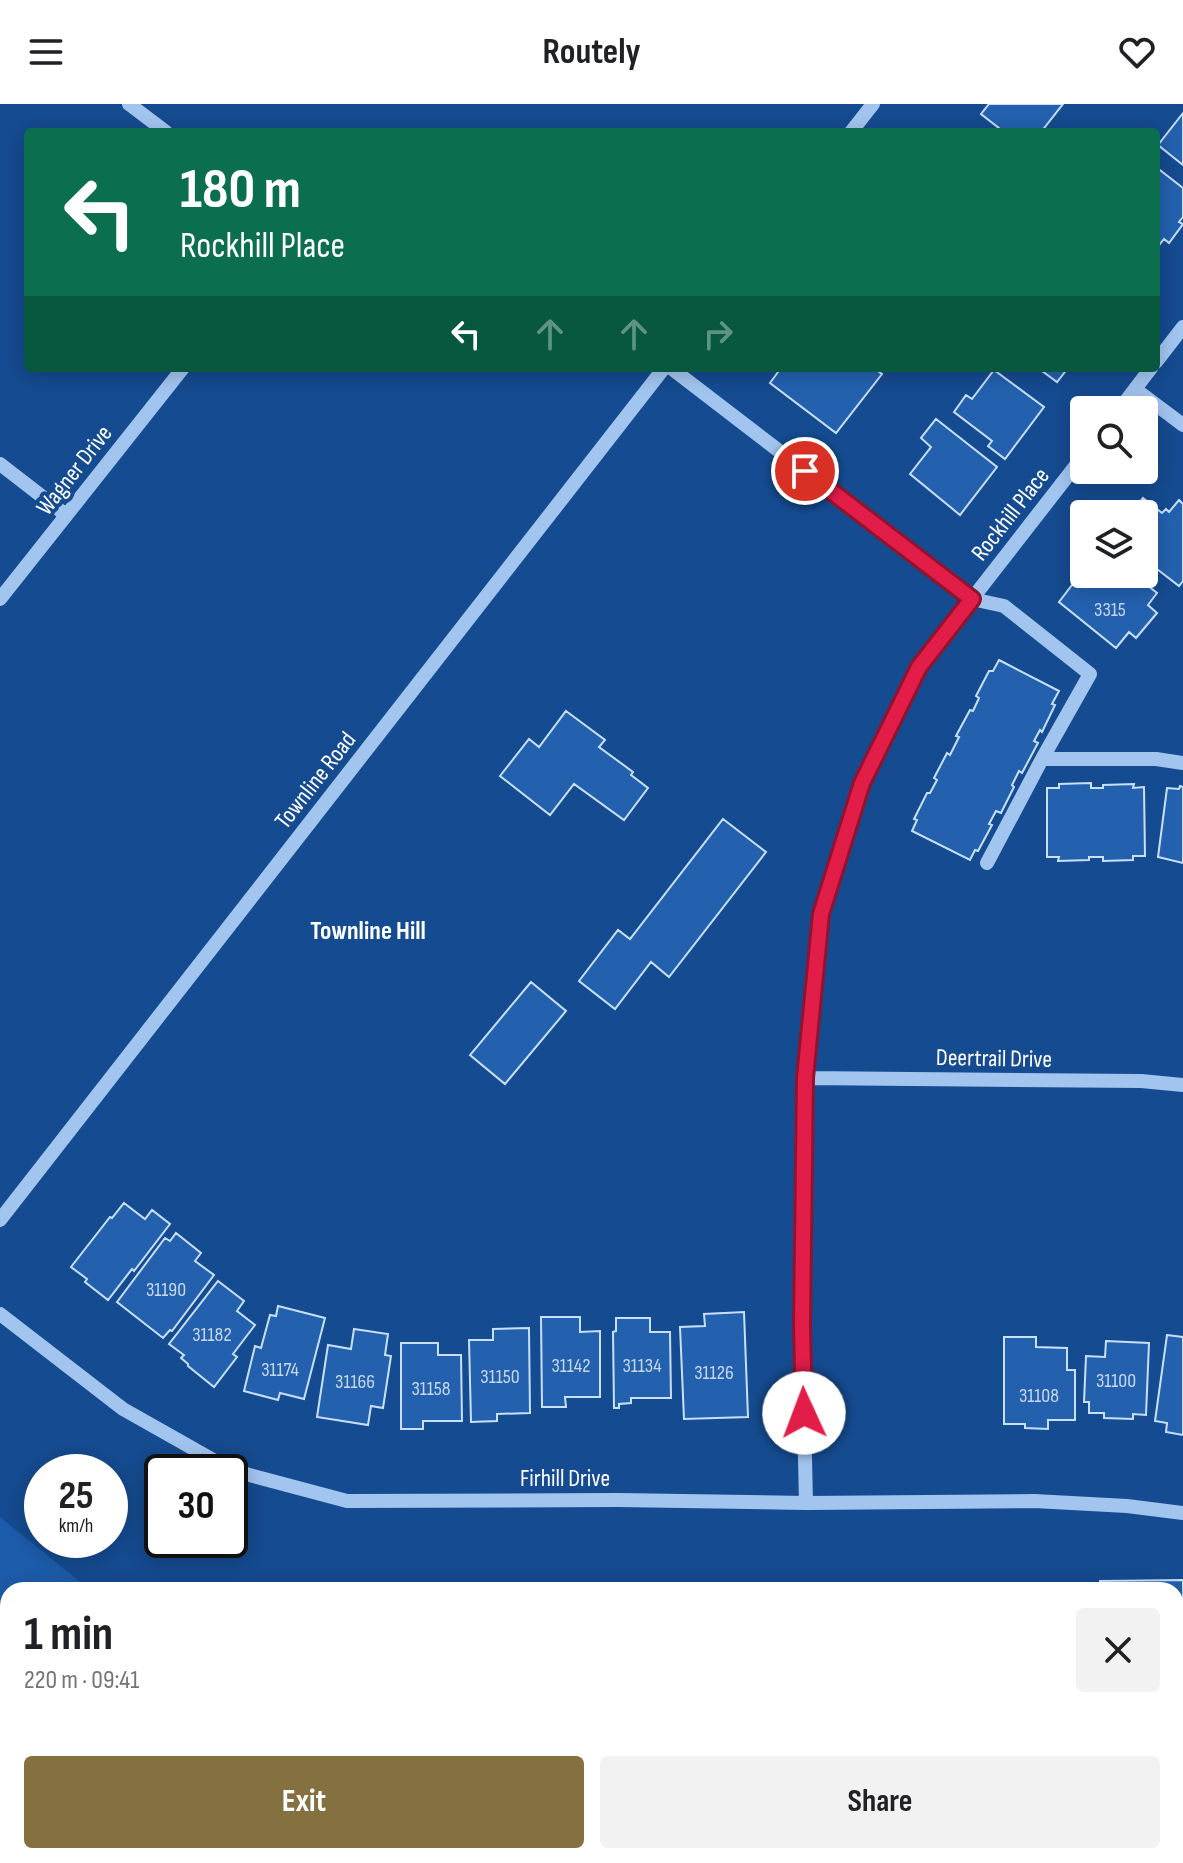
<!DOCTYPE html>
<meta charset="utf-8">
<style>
body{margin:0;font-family:"Sofia Sans Condensed",sans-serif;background:#f2f2f2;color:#202124;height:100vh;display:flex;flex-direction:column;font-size:30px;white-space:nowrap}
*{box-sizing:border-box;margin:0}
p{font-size:26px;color:#757577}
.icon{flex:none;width:44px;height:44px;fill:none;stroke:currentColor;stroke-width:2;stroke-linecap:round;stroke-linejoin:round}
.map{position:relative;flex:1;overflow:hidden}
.drawer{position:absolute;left:0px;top:1478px;width:1184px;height:282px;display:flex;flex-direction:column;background:#fff;border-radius:24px 24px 0 0;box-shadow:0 4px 20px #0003}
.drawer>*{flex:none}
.guide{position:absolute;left:24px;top:24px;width:1136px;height:244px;border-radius:8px;box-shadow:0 4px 20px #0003;background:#0b6e4f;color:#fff;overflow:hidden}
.fabs{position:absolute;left:1070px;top:292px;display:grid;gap:16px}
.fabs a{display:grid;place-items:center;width:88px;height:88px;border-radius:8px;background:#fff;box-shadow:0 4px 20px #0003;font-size:40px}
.speed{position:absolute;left:24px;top:1350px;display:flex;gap:16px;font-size:40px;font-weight:700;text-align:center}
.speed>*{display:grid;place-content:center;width:104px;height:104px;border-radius:50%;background:#fff;box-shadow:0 4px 20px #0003;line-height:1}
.speed small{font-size:20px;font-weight:400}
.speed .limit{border:4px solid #111;border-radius:12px;background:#fff;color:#111}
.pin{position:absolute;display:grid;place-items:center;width:68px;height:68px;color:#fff;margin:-34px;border:4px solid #fff;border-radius:50%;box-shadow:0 2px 8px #0007}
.me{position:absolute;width:88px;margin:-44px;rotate:358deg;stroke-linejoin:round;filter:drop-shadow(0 0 6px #0008)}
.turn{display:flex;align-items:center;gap:28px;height:168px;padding:0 24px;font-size:36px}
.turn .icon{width:104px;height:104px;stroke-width:2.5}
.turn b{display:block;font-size:56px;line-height:68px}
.lanes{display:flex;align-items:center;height:76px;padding:0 24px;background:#0003;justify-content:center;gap:40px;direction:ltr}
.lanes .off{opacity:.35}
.round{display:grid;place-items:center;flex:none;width:84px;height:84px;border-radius:8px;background:#f2f2f2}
.summary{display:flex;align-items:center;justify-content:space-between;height:136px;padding:0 24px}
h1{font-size:48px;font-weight:700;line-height:60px}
.button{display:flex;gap:16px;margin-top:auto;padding:16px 24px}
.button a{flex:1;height:92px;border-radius:8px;background:#84713f;color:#fff;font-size:32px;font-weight:700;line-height:92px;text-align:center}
.button a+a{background:#f2f2f2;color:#202124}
header{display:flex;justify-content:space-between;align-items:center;height:104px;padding:0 24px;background:#fff;font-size:36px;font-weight:700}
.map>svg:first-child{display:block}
.green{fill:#1d5caa}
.building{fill:#2361af;stroke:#c8e0fc;stroke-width:2}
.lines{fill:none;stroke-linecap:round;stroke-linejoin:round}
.path{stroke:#a2c5f0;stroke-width:5;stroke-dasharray:4 6;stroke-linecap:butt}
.minor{stroke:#a2c5f0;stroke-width:14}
.route-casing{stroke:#92132f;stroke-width:20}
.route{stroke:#e11d48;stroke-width:14}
.labels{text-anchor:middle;stroke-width:8;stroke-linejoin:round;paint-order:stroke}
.number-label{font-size:20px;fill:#c8d8eb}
.street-label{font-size:24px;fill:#fff;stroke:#154b90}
.neighbourhood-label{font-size:26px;font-weight:bold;fill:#fff;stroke:#154b90}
</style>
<header><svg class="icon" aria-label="menu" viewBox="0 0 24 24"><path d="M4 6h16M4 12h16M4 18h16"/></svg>Routely<svg class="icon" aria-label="heart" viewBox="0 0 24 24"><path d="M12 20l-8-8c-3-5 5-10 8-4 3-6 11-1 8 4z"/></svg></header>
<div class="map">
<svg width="1183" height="1759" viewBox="0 0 1183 1759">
<rect width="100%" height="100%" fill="#154b90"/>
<path class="green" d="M0 1413 90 1486H8V1752H332L327 1759H0Z"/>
<path class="building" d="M989 0H1063L1041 28H1004L981 10Z
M1183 9V61L1158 41Z
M1156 63 1183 84V113L1179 118 1183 120 1169 139 1164 135 1156 145Z
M781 264H873L882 270 836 329 770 279Z
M1038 264H1068L1057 278Z
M994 266 1044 303 1005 355 988 342 992 337 954 308 966 291 972 295Z
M936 315 997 363 960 411 910 370 931 343 921 334Z
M1143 394 1162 409 1166 405 1169 408 1179 396 1183 400V477L1179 482 1144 455V410H1130Z
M1082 468 1093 477 1099 470H1133L1157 489 1148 501 1157 509 1136 534 1129 528 1116 544 1059 498Z
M999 556 1059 587 1052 600 1055 601 1042 628 1040 626 1034 637 1038 639 1022 669 1019 667 1012 681 1014 683 1001 709 996 707 989 720 992 721 978 747 975 746 970 756 912 727 917 716 914 715 927 689H930L937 676 934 674 947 649 950 651 959 633 956 632 970 606 973 607 979 594 976 592 989 567H993Z
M566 607 605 636 599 643 633 668 631 671 648 684 624 716 574 680 550 711 500 672 529 635 539 643Z
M1091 679V684H1103V681L1134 680 1133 684 1144 683 1145 752H1133V756L1103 757V753H1089V756L1058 757 1059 753H1047V684H1059V680Z
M1180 682 1183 683V759L1158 753 1167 684 1179 685Z
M723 715 766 748 669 873 651 858 615 905 579 877 618 826 630 835Z
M531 878 566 907 505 980 470 951Z
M124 1099 145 1115 152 1106 170 1120 134 1167 132 1165 108 1196 85 1178 87 1175 71 1163 110 1113 112 1114Z
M176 1129 201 1149 195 1157 214 1171 172 1227 170 1226 163 1234 117 1198 165 1134 170 1137Z
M218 1177 244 1197 237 1207 255 1221 233 1250 237 1253 214 1283 188 1262V1260L181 1254 184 1251 169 1240Z
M278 1202 325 1214 304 1295 280 1289 278 1296 244 1287 255 1242 261 1244 270 1211 276 1212Z
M744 1208 748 1313 684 1315 680 1223 705 1222 704 1210Z
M541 1213H580V1228L600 1227V1293H565L566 1303H542Z
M616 1214H650V1228H670L671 1294H631V1299L619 1300V1304H614L613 1228 616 1227Z
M529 1224 530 1309 497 1310V1317L471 1318 469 1236H493V1225Z
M354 1225 388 1230 385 1251 391 1252 383 1304 371 1302 368 1321 317 1313 328 1241 351 1245Z
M1167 1231 1183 1233V1331L1166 1328 1167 1319 1155 1317Z
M1004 1233H1036V1243L1067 1244V1266H1075V1316H1048V1325L1025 1324V1320H1004Z
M1106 1237 1149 1239 1146 1311 1133 1310V1315L1104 1314V1309H1089V1298H1084L1086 1252 1105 1253Z
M401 1239H438V1251H461L462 1317H423V1325H401Z
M1183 1476V1544H1176V1486H1100V1477Z
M1176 1562H1183V1620H1176Z
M1176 1631 1183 1633V1694H1176Z
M1176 1714H1178V1718H1183V1759H1098V1752H1176Z
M411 1752H858L860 1759H421Z"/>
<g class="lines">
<path class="path" d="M865 1752 866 1759"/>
<path class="minor" d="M129 0 166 28
M851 28 873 0
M1156 258 1183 223
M671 264 972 495 1004 502 1090 570 1042 655 987 759
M1135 285 1183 321
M1119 306 1151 264
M0 360 66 411
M0 495 183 264
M1042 655H1156L1183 659
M805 974 1141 977 1183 981
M0 1116 664 264
M0 1210 123 1305 231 1366 347 1397 618 1396 806 1399 1034 1397 1127 1402 1183 1409
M806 1399 802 1221 805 974 821 810 862 679 919 563 1084 351"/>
</g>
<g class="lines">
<g class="route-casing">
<path id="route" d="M804 1309 802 1221 805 974 821 810 862 679 919 563 972 495 805 367"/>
</g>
<use href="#route" class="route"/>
</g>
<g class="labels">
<g class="number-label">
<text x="1110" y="512">3315</text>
<text x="166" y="1192">31190</text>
<text x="212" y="1237">31182</text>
<text x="571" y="1268">31142</text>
<text x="642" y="1268">31134</text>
<text x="280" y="1272">31174</text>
<text x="714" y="1275">31126</text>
<text x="500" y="1279">31150</text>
<text x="1116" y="1283">31100</text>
<text x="355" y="1284">31166</text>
<text x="431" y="1291">31158</text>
<text x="1039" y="1298">31108</text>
</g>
<g class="street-label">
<text transform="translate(74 366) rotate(-52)" y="8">Wagner Drive</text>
<text transform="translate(1010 410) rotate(-52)" y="8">Rockhill Place</text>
<text transform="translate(315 676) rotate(-52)" y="8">Townline Road</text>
<text transform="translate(994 954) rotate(1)" y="8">Deertrail Drive</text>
<text x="565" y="1382">Firhill Drive</text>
</g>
<g class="neighbourhood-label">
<text x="368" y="835">Townline Hill</text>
</g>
</g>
</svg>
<div class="fabs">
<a><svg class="icon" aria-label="search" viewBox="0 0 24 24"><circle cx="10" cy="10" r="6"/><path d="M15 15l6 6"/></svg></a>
<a><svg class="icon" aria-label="layers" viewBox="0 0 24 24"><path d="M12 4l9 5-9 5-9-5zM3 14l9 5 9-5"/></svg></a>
</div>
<div class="speed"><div>25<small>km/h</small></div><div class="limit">30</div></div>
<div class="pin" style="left:805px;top:367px;background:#d93025"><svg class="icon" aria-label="arrive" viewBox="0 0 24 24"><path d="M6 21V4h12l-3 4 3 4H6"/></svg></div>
<svg class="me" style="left:804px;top:1309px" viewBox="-20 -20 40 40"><circle r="19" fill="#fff"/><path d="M0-13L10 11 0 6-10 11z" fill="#e11d48"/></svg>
<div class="guide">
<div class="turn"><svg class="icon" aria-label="left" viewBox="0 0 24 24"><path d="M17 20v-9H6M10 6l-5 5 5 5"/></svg><div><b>180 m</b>Rockhill Place</div></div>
<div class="lanes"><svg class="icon" aria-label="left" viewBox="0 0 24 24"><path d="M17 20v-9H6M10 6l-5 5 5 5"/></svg><svg class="icon off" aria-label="ahead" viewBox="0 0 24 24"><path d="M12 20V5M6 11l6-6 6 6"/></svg><svg class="icon off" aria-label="ahead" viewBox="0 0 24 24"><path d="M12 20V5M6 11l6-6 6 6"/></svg><svg class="icon off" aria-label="right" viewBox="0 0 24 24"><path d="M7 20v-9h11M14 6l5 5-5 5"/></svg></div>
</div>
<section class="drawer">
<div class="summary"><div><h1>1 min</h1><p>220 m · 09:41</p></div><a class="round"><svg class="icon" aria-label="close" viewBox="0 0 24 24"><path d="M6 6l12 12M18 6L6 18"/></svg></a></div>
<div class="button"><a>Exit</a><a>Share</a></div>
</section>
</div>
